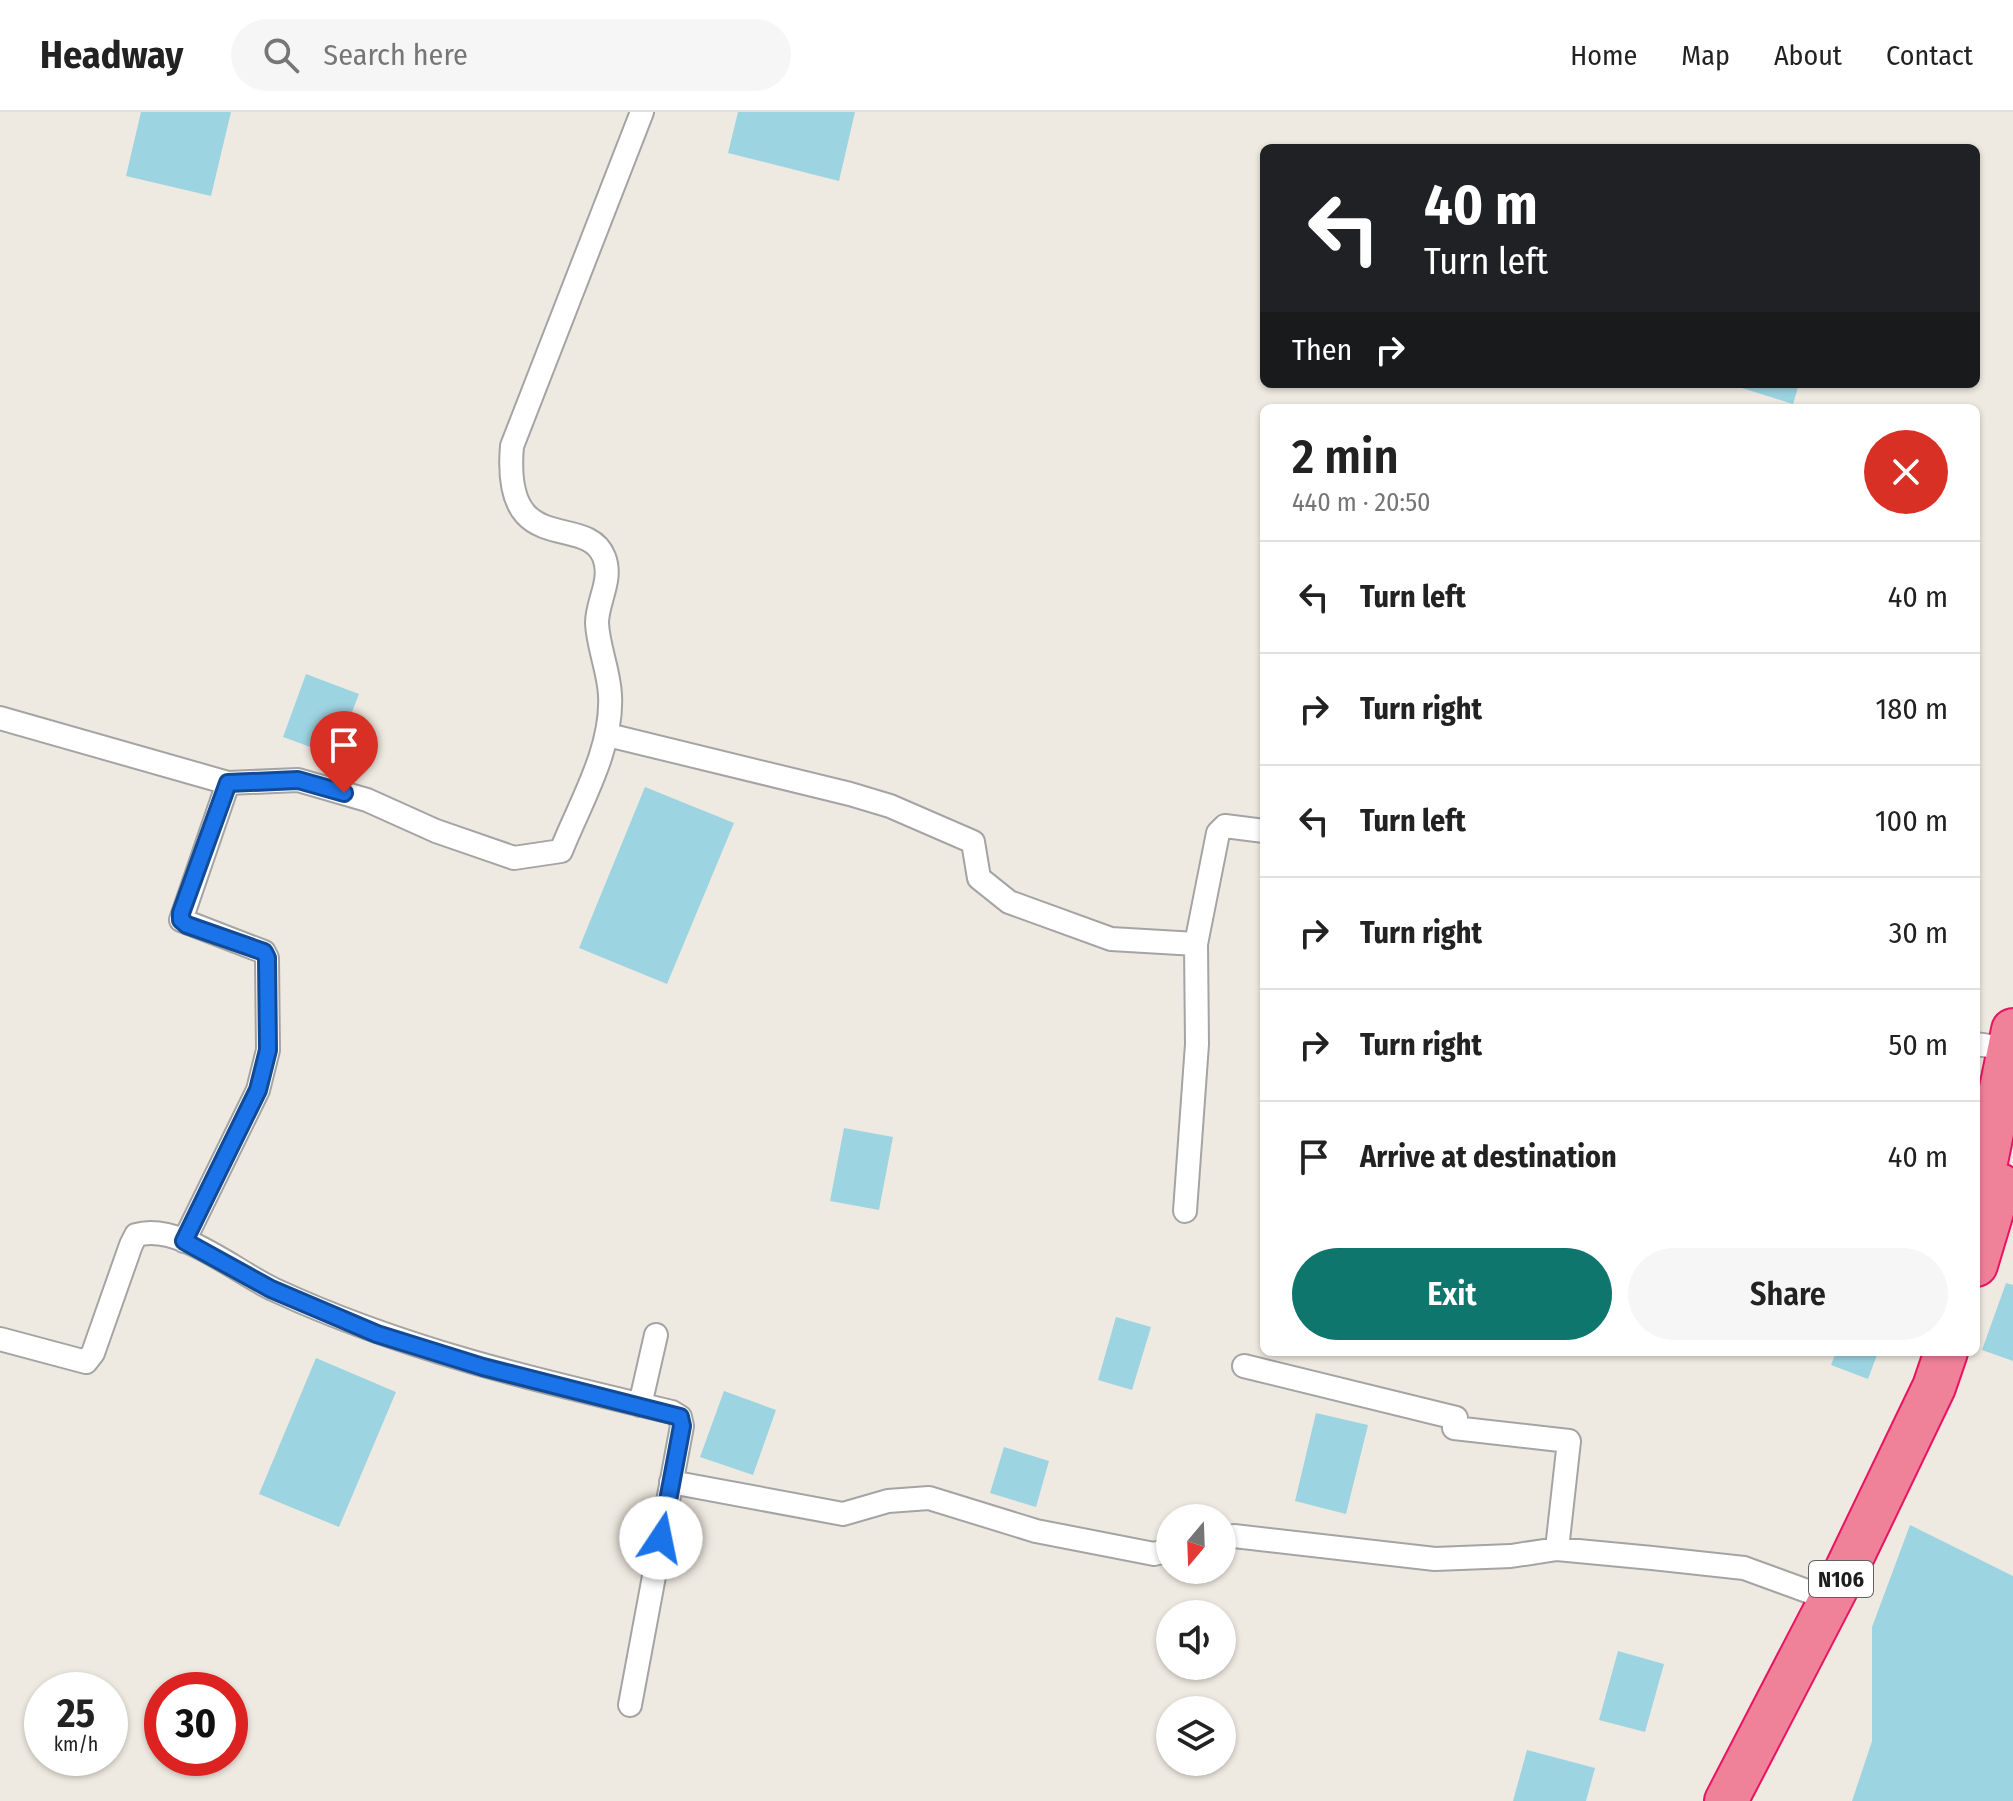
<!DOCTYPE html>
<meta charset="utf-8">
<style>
body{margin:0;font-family:"Fira Sans Condensed",sans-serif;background:#f6f6f6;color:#222;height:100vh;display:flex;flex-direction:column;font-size:30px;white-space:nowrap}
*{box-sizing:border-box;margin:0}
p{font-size:26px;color:#767676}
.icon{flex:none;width:44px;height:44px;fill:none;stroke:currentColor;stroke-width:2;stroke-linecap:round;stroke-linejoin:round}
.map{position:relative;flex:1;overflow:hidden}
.side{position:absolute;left:1260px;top:292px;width:720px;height:952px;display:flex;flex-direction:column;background:#fff;border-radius:12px;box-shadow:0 2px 6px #0004}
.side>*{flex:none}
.banner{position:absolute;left:1260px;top:32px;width:720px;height:244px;border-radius:12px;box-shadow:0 2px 6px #0004;background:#202124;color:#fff;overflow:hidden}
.needle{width:52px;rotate:199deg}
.tools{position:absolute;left:1156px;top:1392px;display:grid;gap:16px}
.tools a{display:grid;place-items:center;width:80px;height:80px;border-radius:50%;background:#fff;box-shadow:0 2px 6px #0004;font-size:40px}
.speed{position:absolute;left:24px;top:1560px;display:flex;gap:16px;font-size:40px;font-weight:700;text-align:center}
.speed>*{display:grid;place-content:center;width:104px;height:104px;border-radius:50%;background:#fff;box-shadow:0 2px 6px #0004;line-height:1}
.speed small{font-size:20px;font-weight:400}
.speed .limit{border:12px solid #d22;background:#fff;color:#111}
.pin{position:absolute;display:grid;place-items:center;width:68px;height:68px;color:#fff;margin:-82px -34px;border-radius:50% 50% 50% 0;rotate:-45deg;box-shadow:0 0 8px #0007}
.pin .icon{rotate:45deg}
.me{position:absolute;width:88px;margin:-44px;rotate:11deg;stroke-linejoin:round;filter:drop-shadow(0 0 6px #0008)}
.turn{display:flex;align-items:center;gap:28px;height:168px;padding:0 32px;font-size:36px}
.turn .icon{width:104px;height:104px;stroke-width:2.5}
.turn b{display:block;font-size:56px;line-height:68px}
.then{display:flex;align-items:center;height:76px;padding:0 32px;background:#0003;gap:16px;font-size:30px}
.round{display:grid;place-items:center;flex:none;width:84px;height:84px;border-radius:42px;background:#f6f6f6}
.headline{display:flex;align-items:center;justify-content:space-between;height:136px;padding:0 32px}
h1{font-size:48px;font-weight:600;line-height:60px}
.cta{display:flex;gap:16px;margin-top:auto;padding:16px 32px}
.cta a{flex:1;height:92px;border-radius:48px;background:#0f766e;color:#fff;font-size:32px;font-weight:600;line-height:92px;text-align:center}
.cta a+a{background:#f6f6f6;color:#222}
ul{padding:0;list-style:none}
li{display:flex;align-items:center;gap:24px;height:112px;padding:0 32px;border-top:2px solid #e0e0e0}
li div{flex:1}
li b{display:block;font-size:30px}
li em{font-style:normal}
header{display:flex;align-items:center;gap:48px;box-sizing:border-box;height:112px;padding:0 40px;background:#fff;border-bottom:2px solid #e0e0e0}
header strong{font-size:38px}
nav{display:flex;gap:44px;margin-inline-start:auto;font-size:28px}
.search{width:560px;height:72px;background:#f6f6f6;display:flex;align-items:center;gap:20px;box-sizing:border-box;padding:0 28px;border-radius:44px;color:#767676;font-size:30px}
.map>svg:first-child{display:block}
.water{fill:#9dd4e1}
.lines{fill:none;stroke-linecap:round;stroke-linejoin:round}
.street-casing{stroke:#a4a4a4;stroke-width:26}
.highway-casing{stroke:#e91363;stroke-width:46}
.street{stroke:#fff;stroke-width:22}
.highway{stroke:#ef8199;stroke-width:42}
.route-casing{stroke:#114b97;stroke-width:20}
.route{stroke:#1a73e8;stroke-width:14}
.labels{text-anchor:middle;stroke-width:6;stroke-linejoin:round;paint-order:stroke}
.shield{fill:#fff;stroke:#616161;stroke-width:2}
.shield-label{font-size:22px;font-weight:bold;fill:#1d1d1d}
</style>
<header>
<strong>Headway</strong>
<div class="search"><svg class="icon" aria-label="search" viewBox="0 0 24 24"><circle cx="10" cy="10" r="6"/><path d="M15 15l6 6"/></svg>Search here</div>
<nav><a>Home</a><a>Map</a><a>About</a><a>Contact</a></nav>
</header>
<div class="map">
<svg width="2013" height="1689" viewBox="0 0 2013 1689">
<rect width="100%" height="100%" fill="#efeae1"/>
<path class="water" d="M141 0H231L211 84 126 64Z
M738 0H855L839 69 728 41Z
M1743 272H1799L1793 292 1742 276Z
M306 562 359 582 335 644 283 625Z
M645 675 734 711 667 872 579 836Z
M844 1016 893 1025 879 1098 830 1089Z
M2006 1171 2013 1173V1249L1982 1238Z
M1116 1205 1151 1215 1132 1278 1098 1268Z
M1836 1240H1878L1868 1267 1831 1253Z
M316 1246 396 1280 339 1415 259 1382Z
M724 1279 776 1298 753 1363 700 1345Z
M1316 1301 1368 1313 1346 1402 1295 1389Z
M1004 1335 1049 1349 1036 1395 990 1381Z
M1910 1413 2013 1464V1689H1852L1872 1629V1515Z
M1618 1539 1664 1552 1645 1620 1599 1608Z
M1527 1638 1595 1656 1586 1689H1513Z"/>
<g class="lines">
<g class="street-casing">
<path id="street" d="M0 606 228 671 298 668 367 688 436 719 514 746 561 739C580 691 613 637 610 583 609 559 598 535 597 511 597 489 613 468 604 445 586 399 502 450 512 334L642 0
M608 623 850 682 890 694 973 730 979 766 1009 790 1111 827 1196 832
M1976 932 2010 937
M1185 1099 1197 932 1196 832 1218 721 1225 714 1264 719
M184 1129 258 978 268 938 267 846 264 840 181 808 228 671
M0 1227 86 1250 93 1241 131 1133 136 1123C179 1110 237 1161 275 1178 402 1237 535 1268 672 1300L680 1305 682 1314 630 1593
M1244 1254 1456 1306 1454 1316 1569 1329 1557 1437
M640 1293 656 1223
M671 1370 843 1402 888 1389 929 1386 1036 1419 1154 1442 1170 1438
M1222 1427 1234 1424 1435 1447 1511 1444 1557 1437 1652 1446 1744 1456 1829 1487"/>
</g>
<g class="highway-casing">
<path id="highway" d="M1976 1099 2013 918
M1976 1153 2000 1073
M1726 1689 1847 1456 1934 1275 1946 1240"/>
</g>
<use href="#street" class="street"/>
<use href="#highway" class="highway"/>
</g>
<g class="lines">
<g class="route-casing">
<path id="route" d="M344 681 298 668 228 671 181 801V808L187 813 264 840 267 846 268 938 258 978 184 1129 271 1177 377 1222 483 1255 680 1305 682 1314 661 1426"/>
</g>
<use href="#route" class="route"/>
</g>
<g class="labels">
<rect class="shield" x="1809" y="1449" width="64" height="36" rx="6"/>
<g class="shield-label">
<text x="1841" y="1475">N106</text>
</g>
</g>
</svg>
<div class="tools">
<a><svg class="needle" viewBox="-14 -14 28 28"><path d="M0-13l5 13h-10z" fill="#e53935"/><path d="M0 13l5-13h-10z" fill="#767676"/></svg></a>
<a><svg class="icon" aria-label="sound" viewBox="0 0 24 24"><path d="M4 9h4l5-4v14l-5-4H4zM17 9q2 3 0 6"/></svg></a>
<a><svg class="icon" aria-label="layers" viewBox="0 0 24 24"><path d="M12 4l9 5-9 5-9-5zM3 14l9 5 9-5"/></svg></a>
</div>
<div class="speed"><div>25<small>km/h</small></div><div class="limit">30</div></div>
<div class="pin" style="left:344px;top:681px;background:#d93025"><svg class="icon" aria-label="arrive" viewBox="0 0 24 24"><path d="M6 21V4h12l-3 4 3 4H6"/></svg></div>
<svg class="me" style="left:661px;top:1426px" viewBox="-20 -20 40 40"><circle r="19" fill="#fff"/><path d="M0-13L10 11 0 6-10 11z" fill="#1a73e8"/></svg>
<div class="banner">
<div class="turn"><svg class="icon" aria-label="left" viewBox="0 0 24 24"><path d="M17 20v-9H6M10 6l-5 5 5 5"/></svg><div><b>40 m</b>Turn left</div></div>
<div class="then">Then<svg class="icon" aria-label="right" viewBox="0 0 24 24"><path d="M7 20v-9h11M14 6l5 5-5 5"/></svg></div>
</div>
<section class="side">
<div class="headline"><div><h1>2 min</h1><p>440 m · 20:50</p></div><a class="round" style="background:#d93025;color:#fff"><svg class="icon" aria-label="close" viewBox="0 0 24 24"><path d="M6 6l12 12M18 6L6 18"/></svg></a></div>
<ul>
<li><svg class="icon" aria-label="left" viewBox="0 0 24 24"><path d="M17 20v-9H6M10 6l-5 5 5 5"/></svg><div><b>Turn left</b></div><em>40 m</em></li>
<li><svg class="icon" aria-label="right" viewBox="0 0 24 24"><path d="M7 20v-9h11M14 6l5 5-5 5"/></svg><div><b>Turn right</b></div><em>180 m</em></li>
<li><svg class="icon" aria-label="left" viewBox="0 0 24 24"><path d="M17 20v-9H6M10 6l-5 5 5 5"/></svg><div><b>Turn left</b></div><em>100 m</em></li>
<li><svg class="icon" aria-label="right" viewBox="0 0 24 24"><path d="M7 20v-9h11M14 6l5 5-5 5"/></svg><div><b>Turn right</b></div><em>30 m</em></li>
<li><svg class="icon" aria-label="right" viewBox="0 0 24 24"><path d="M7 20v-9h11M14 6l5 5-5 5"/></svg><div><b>Turn right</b></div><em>50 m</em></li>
<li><svg class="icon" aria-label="arrive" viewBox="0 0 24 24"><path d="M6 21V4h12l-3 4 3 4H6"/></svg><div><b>Arrive at destination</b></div><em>40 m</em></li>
</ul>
<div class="cta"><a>Exit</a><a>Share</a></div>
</section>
</div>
